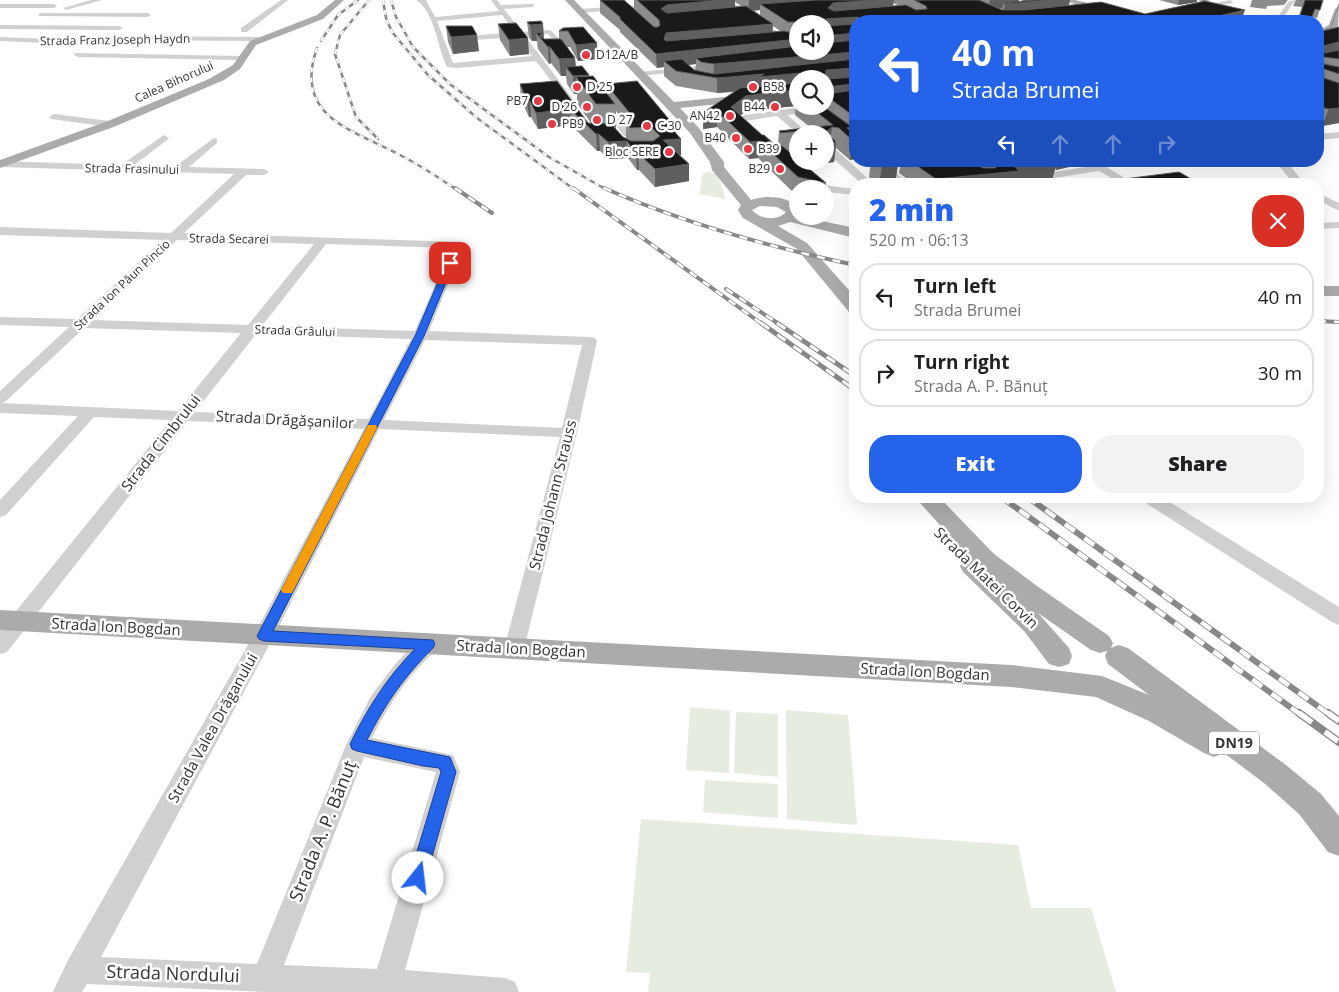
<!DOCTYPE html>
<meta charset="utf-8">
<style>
body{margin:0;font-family:"Open Sans",sans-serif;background:#f2f2f2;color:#202124;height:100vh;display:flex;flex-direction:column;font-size:19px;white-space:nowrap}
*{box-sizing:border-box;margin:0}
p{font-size:16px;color:#757577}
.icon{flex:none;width:28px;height:28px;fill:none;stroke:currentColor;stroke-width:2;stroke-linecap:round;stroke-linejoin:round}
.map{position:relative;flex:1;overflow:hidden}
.panel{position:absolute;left:849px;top:178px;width:475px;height:325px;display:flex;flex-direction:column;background:#fff;border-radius:20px;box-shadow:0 5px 20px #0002}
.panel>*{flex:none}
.hud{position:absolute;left:849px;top:15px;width:475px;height:152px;border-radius:20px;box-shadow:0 5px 20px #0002;background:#2563eb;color:#fff;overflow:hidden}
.controls{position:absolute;left:789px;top:15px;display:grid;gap:10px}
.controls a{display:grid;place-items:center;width:45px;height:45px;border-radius:50%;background:#fff;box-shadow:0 5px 20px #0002;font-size:25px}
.pin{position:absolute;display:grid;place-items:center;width:42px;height:42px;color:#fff;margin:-21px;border-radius:10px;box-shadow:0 2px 8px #0006}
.me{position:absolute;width:55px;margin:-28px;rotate:16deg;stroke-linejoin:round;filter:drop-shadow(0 0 4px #0008)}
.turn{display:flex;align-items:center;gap:18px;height:105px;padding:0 20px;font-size:22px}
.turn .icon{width:65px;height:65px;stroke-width:2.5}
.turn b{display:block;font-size:35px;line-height:42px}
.lanes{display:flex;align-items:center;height:48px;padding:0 20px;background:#0003;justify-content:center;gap:25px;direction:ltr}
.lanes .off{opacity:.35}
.round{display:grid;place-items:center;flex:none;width:52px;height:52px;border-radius:20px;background:#f2f2f2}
.overview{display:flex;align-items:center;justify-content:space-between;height:85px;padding:0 20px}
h1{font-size:30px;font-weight:800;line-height:38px;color:#2563eb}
.primary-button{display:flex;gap:10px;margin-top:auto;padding:10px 20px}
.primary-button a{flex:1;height:58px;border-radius:20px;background:#2563eb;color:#fff;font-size:20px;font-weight:800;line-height:58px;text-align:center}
.primary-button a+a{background:#f2f2f2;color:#202124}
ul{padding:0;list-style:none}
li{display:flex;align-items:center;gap:15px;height:68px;margin:0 10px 8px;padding:0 10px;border:2px solid #e0e0e0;border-radius:20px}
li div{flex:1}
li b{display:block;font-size:19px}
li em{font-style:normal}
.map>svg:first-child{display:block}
.green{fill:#e6ecdf}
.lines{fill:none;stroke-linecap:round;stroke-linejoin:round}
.minor{fill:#d0d0d0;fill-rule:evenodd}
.major{fill:#ababab;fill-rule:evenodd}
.tram{stroke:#888;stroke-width:1}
.rail-far4-casing{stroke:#888;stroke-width:2.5}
.rail-far3-casing{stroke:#888;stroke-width:4}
.rail-far2-casing{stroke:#888;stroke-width:5}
.rail-far1-casing{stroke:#888;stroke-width:6}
.rail-casing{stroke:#888;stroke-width:8}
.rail-far4{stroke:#fff;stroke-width:2;stroke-dasharray:5;stroke-linecap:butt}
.rail-far3{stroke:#fff;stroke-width:2.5;stroke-dasharray:8;stroke-linecap:butt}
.rail-far2{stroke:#fff;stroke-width:3;stroke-dasharray:10;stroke-linecap:butt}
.rail-far1{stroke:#fff;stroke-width:4.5;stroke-dasharray:12;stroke-linecap:butt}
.rail{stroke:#fff;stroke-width:5.5;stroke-dasharray:16;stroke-linecap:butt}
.wall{fill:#8c8c8c;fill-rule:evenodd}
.shaded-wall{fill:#5f5f5f}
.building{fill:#1a1a1a;stroke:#5f5f5f}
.route{fill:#2563eb;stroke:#184099}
.slow{fill:#f59e0b}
.poi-dot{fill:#e63946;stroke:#fff;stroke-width:2}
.labels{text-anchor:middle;stroke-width:5;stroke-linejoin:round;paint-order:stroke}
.far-street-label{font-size:12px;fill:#333;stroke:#fff}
.far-poi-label{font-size:12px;fill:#333;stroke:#fff;text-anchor:start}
.shield{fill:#fff;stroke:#707070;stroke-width:1}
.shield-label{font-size:14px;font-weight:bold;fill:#333}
.street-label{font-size:15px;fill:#333;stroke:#fff}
.near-street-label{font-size:18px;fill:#333;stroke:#fff}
</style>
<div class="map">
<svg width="1339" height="992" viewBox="0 0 1339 992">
<rect width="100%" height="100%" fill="#fff"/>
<path class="green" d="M708 172 717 174 726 199 699 194 703 173Z
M690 707 730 711 729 773 686 770Z
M786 710 848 715 857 825 787 819Z
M736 712 778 714V777L734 773Z
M705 780 778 784V818L703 812Z
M641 819 1018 845 1031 908H1091L1116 992H648L650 973 626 972Z"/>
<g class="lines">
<path class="minor" d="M91 0H102L66 10 63 8Z
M281 0H288L247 32H241V28Z
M416 0H426L435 17 499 11 491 0H497L501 5 534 4V6L532 7 504 9 522 32 550 30 562 41V45L540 47H537V43L554 41 548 34 525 36 573 99 572 101H566L536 61 457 68 447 67C437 47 435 12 416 0ZM502 15 515 32 458 37 454 39 458 41 518 37 532 56 453 63 437 21Z
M722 0H729L798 45V51Z
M1230 0 1233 2 1232 3 1194 10 1191 8Z
M1302 0 1293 3 1281 21H1275L1289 1Z
M0 4H54L57 6 54 8H0Z
M660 4 661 5 658 7 578 13 575 11 578 9Z
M41 13H148L151 15 148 17 39 16 38 15Z
M0 25 119 26 123 28 119 30 0 29Z
M110 36 260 37 264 39 260 41 111 40 95 45 0 41V37L94 41Z
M75 53 242 56 246 58 242 60 78 57 74 55Z
M718 64H721V68L639 76 635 74 639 72Z
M601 98 604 99 630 132V136H624L597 101Z
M855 100V106L787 115 809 134H798L777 116 745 121 758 135 753 138 750 137 735 121 744 115 811 106H825V104Z
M54 114 110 121 115 124 110 127 51 119 49 117Z
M1339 132V138L1318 140V134Z
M164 135 169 138 167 140 134 165 176 166 214 138 217 139V143L189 167 264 169 269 172 264 175H246L184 233 462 242 464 245 429 331 590 337 595 338 597 341 577 433 524 649 521 655 514 657 507 655 504 649 560 437 379 429 274 636 101 957 257 964 346 745 371 696 396 663 421 638 428 636 435 638 438 644C432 657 419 665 411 676 395 696 383 716 372 738L453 755 460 772 405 970 505 978 515 982 519 992H265L87 984 82 992H53L68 960 256 631 364 429 188 421 7 652 0 654V631L171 420 94 417 6 515 0 517V500L78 416 0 413V391L69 327 0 325V317L77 319 163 240 0 235V227L171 233 234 174 1 167 0 161 121 165ZM177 240 314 244 248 325 92 320ZM326 244 451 248 415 331 262 326ZM84 328 241 333 178 411 1 403 5 402ZM256 334 411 339 369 419 195 412ZM425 340 582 345 562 428 384 420ZM364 757 436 772 377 969 284 965Z
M831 148 835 149 874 184H862L827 153 826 151Z
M871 161H883L909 184H897Z
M948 161H960L991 184H979Z
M1088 161H1096L1135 184H1122L1099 171 1054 178 1049 175 1054 172 1091 166 1087 163Z
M1275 161H1286L1305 184H1294Z
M807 174 823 185 855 189V195L825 192V189H814L802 177Z
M1318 193 1339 203V211L1318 200Z
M1339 222V228L1318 229V223Z
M1138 496H1160L1339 607V625L1332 622 1141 500Z"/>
<path class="major" d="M335 0H344L323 19 256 45 240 69 224 80 116 126 0 168V160L108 121 209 79 233 65 250 41 317 15Z
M565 0H574L674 102 798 90V96L680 108 698 127 724 162V167L751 200C766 195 786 196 798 207V216L855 228V238L790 222 778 226 807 243 855 297V313L849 312 797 249 743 218 738 210 741 205 712 170 710 162 690 133ZM760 206 777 207 786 212C778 221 760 220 752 210Z
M1060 0H1075L1154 19 1156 21H1141Z
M1339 6 1338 27 1318 38V31L1329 25 1335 9Z
M1318 286H1339V296H1318Z
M914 496H938L994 554 1037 586 1109 636 1113 643 1111 648 1118 645 1128 648 1286 765 1321 794 1339 816V856L1328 852 1299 814 1264 783 1224 753 1214 757 1204 753 1149 721 1096 697 1011 687 0 630V610L1011 665 1102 676 1149 695 1108 664 1105 656 1107 651 1100 653 1091 650 1038 613 1069 648 1072 656 1069 664 1059 667 1049 664 1024 631 963 572 960 566 963 560 969 558Z"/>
<path class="tram" d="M1318 34 1331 27 1339 4"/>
<g class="rail-far4-casing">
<path id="rail-far4" d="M369 0 340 35 335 54 356 117 378 139
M383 0 386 18 392 32 428 75 477 118 575 190
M391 0 396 17 413 47 451 85 549 157 607 190
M321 41 338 15 358 0
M317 48C293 116 350 129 398 154 418 164 438 177 457 190"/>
</g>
<g class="rail-far3-casing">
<path id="rail-far3" d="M455 188 492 213
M573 188 762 324
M604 188C685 224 770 247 855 265
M726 289 779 324
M1318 321 1339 322"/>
</g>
<g class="rail-far2-casing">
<path id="rail-far2" d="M761 323 855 390
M777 323 855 376"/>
</g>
<g class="rail-far1-casing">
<path id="rail-far1" d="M1000 496 1301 715
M1026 496 1330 715"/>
</g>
<g class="rail-casing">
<path id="rail" d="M1299 713 1339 742
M1328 713 1339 721"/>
</g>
<use href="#rail-far4" class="rail-far4"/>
<use href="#rail-far3" class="rail-far3"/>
<use href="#rail-far2" class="rail-far2"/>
<use href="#rail-far1" class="rail-far1"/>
<use href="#rail" class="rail"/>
</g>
<path class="wall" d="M600 0 634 9V0H810L806 1 816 0H1019V2L1023 1 1021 0H1070L1069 5 1145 14 1203 1 1197 0V2L1178 5 1159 0H1211L1205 1 1241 21H855V159L850 160 836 148 834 162 806 166 826 183 825 196V189H798V195H796L758 158 749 159 717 127 703 129 704 112 735 92 717 93 676 86 664 76V67L657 68 620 32V30L600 13ZM735 2 741 6 735 7ZM893 3 898 5 893 6ZM760 10V15L753 11ZM798 24H825L798 51ZM773 26 780 31 772 32ZM696 64 695 70H694L688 65ZM825 79V106H798V90ZM796 106 795 115 810 127 779 131 778 144 773 143 762 135 740 116 745 112 765 109ZM798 134H825V161H798ZM789 151H796V157Z
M1252 0H1288L1284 5 1267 6 1266 9 1250 7Z
M1296 0H1323L1317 18 1312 17 1310 21H1297L1302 7 1293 6Z
M527 22 543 24 544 39H559V31L583 27 598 59 578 61 570 47H567L575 58 576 66 589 76 606 92V84L672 128 681 155 680 156 689 181 655 187 639 170H637L628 158 609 159 600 151H597L571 125 538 129 531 117H529L521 100 520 84 557 81 588 123H591L577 103V94H574L567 84 566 76H561L551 63 549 64 538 49 537 41H532L529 38ZM616 111 626 123V138L627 139 623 137 616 129Z
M498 24 529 54 510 56 500 40Z
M446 26 479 51 453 54 448 42Z
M1339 27V123L1322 126 1318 124V32Z
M871 161H895L898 164 895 184H876L869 177Z
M901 161H935L941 166 965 163 963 161H1074L1073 166 1056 170 1055 169 1052 180 1022 184H914L899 173Z
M1112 161H1141L1118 164Z
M1124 179 1200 184H1122Z"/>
<path class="shaded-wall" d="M722 0H735V12L667 18 661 9 667 5Z
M749 0H807L804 2 760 4V10L748 11Z
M875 0H894L892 12 857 17 856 21H855V30L825 26 828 8 833 3Z
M990 0H1019L1018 3 1050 0H1070L1067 11 1002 18 1005 4 1004 3 1002 8 988 10Z
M1179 0H1197V2L1178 5Z
M1245 10 1241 21H1197Z
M543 24 544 43 536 33 537 41H532L530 25Z
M773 24 772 38 798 39V51L696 58V64L671 67 664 61V67L657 68 656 54 666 33Z
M855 33V47L825 50V36Z
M477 35 479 51 453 54 451 37Z
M528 38 529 54 510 56 509 40Z
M1339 42V54L1323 57 1322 59 1323 46Z
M597 43 598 59 578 61 576 45Z
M548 47H550L551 63 549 64Z
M855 52V66L801 73 800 79H798V89H758L717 93V78L713 77 714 64Z
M575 58 576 75 566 67V76H561L559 59Z
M855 68V83L825 85V79L826 70Z
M589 75 590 92 576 77 577 94H574L573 76Z
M855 84V100L825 95V87Z
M798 90V97H796V106L765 109 745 112 730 123 731 107 746 96 766 93Z
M527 101H530L531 117H529Z
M1324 108 1318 123V109Z
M1339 108V123L1322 126 1329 109Z
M570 109 571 125 538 129 536 113Z
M717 111V127L703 129 704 112Z
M667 123H672V139Z
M832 127 830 143 836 142 834 162 803 166V161H825V143L826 132Z
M596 134H599L600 151H597Z
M681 139V155L663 157V140Z
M852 140H855V159L850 160Z
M627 141 628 158 609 159 608 142Z
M759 141 758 158 749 159 750 142Z
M636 153H638L639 170H637Z
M1059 161H1074L1073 166 1056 170Z
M1118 161H1141L1118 164Z
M1057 162 1052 180 1022 184H935L936 179 1015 167Z
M689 164V181L655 187V169Z
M898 164 895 184H879L882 166Z"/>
<path class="building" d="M600 0H624L654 27H658L660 25 659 20 637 0H722L667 5 661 9 667 13 746 6 773 24 666 33 664 39 666 41 784 31 793 33 794 30 798 29V39L656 54 619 18H621Z
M816 0H876L833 3 828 8 834 11 906 5 916 10 927 9 926 6 914 0H979L1002 10H1025L1101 2 1145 14 1205 1 1245 10 1197 21H858L859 18 857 17 826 19 825 26 855 24V33L825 36V24H800V22H788L760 4Z
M1034 0H1050L1005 4 1004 3Z
M1305 0H1323L1320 10 1315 9 1312 17 1300 16Z
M541 21 543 24 530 25 527 22Z
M516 23 528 38 509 40 498 24Z
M446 26H472L477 35 451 37Z
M583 27 597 43 576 45 568 31H559L563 28Z
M1339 27V42L1323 46 1322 51 1325 53 1339 50V59L1323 57 1324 64 1339 67V74L1324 69V78L1339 83V108L1329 109 1324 108 1318 109V32Z
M536 33H543L539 36 544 39H561L575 58 559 59 550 47H548Z
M855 40V52L714 64 701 62 696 58 798 46V51H825V43Z
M682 59 694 70 714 74 855 59V68L826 70 825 78 827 79 855 77V84L825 87V79H800L801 73 759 77 764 74 717 78 676 71 664 61Z
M582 66 589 75 573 76 566 67Z
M593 76 615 104H596L576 77Z
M557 81 588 123 611 124 623 137 631 141H653L660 136 651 127 630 128 626 122 632 120 633 117 606 84 637 81 672 123H667L681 139 663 140 689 164 655 169 638 153H636L627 141 608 142 599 134H596L570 109 536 113 530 101H527L520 84Z
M798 83V90L766 93 746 96 731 107 762 135H764L773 143 781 145 798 159V161H800L826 183 798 177 759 141 750 142 717 111 704 112 740 88Z
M855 90V117L825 95V94Z
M809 106H823L852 127 847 128 855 134V140H852L839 128 832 127 826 132 836 142 825 143V134H801V131L781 133 779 131 833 125Z
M877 161H895L898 164 882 166Z
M910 161H935L941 166 973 162 983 168H995L997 166 990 161H1055L1057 162 1015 167 1019 171 936 179Z
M1179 172 1200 184H1133L1124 179Z"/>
<path class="route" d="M447 261 454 263 424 336 273 631 433 640 435 644 433 648C403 678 386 703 367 740L450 757 456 772 426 878 424 883 418 886 412 883 409 878 441 772 439 768 423 766 357 751 352 749 350 744C367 709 387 677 415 649L264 641 259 639 257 636 415 336Z"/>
<path class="slow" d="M368 425H376L377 428 292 593H283L281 590Z"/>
<g class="poi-dot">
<circle cx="586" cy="55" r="5"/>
<circle cx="577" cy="87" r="5"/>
<circle cx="753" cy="87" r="5"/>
<circle cx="538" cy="101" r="5"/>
<circle cx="587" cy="107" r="5"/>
<circle cx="775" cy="107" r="5"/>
<circle cx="730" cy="116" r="5"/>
<circle cx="597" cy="120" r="5"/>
<circle cx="552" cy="124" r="5"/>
<circle cx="647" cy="126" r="5"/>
<circle cx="736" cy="138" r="5"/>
<circle cx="748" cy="149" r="5"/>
<circle cx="669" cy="152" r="5"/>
<circle cx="780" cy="169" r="5"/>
</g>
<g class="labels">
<g class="far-street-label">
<text transform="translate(115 40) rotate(-1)" y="4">Strada Franz Joseph Haydn</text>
<text transform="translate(174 82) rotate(-24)" y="4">Calea Bihorului</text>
<text transform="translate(132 169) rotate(1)" y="4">Strada Frasinului</text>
<text transform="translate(229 239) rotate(1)" y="4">Strada Secarei</text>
<text transform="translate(122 285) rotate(-43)" y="4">Strada Ion Păun Pincio</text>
<text transform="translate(295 331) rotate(2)" y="4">Strada Grâului</text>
</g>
<g class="far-poi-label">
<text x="596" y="59">D12A/B</text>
<text x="587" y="91">D 25</text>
<text x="763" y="91">B58</text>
<text x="528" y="105" text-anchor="end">PB7</text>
<text x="577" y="111" text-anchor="end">D 26</text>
<text x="765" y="111" text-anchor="end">B44</text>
<text x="720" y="120" text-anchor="end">AN42</text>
<text x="607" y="124">D 27</text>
<text x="562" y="128">PB9</text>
<text x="657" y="130">C 30</text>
<text x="726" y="142" text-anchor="end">B40</text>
<text x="758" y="153">B39</text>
<text x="659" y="156" text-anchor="end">Bloc SERE</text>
<text x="770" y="173" text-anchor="end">B29</text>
</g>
<rect class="shield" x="1209" y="731.5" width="50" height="23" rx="4"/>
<g class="shield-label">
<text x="1234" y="748">DN19</text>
</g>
<g class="street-label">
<text transform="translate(285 420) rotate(3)" y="5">Strada Drăgășanilor</text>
<text transform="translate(161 443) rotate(-52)" y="5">Strada Cimbrului</text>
<text transform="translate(553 495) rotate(-76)" y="5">Strada Johann Strauss</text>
<text transform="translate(986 578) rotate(44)" y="5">Strada Matei Corvin</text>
<text transform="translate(116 627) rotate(3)" y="5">Strada Ion Bogdan</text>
<text transform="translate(521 649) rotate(3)" y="5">Strada Ion Bogdan</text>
<text transform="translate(925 672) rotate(3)" y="5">Strada Ion Bogdan</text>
<text transform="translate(213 728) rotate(-61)" y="5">Strada Valea Drăganului</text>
</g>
<g class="near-street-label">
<text transform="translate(323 831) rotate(-68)" y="6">Strada A. P. Bănuț</text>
<text transform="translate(173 974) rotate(2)" y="6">Strada Nordului</text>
</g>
</g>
</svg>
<div class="controls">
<a><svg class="icon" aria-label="sound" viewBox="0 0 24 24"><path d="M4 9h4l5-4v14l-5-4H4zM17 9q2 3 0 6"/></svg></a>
<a><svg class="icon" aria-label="search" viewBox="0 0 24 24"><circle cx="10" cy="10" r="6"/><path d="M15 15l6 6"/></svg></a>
<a>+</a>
<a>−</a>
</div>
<div class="pin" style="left:450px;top:263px;background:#d93025"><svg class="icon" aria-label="arrive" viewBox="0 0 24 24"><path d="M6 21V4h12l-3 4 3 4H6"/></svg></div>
<svg class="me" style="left:418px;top:878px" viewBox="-20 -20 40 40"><circle r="19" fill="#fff"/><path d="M0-13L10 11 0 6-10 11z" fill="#2563eb"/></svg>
<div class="hud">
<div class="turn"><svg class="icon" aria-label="left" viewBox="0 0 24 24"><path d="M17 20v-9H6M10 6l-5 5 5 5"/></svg><div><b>40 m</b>Strada Brumei</div></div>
<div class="lanes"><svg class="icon" aria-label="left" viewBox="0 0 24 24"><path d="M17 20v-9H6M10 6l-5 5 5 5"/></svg><svg class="icon off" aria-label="ahead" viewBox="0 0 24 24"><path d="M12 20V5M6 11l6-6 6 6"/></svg><svg class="icon off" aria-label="ahead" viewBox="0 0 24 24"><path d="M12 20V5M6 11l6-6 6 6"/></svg><svg class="icon off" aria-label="right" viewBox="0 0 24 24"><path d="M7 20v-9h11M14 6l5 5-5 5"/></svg></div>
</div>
<section class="panel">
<div class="overview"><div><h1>2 min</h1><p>520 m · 06:13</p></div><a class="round" style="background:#d93025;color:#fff"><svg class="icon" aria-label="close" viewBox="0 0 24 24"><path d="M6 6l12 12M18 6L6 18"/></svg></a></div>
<ul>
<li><svg class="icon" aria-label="left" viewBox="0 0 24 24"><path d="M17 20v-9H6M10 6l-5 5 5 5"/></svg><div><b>Turn left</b><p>Strada Brumei</p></div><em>40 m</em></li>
<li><svg class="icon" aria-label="right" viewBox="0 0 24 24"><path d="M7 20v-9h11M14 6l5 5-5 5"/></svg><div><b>Turn right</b><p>Strada A. P. Bănuț</p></div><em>30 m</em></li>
</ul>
<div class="primary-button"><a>Exit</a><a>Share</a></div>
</section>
</div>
